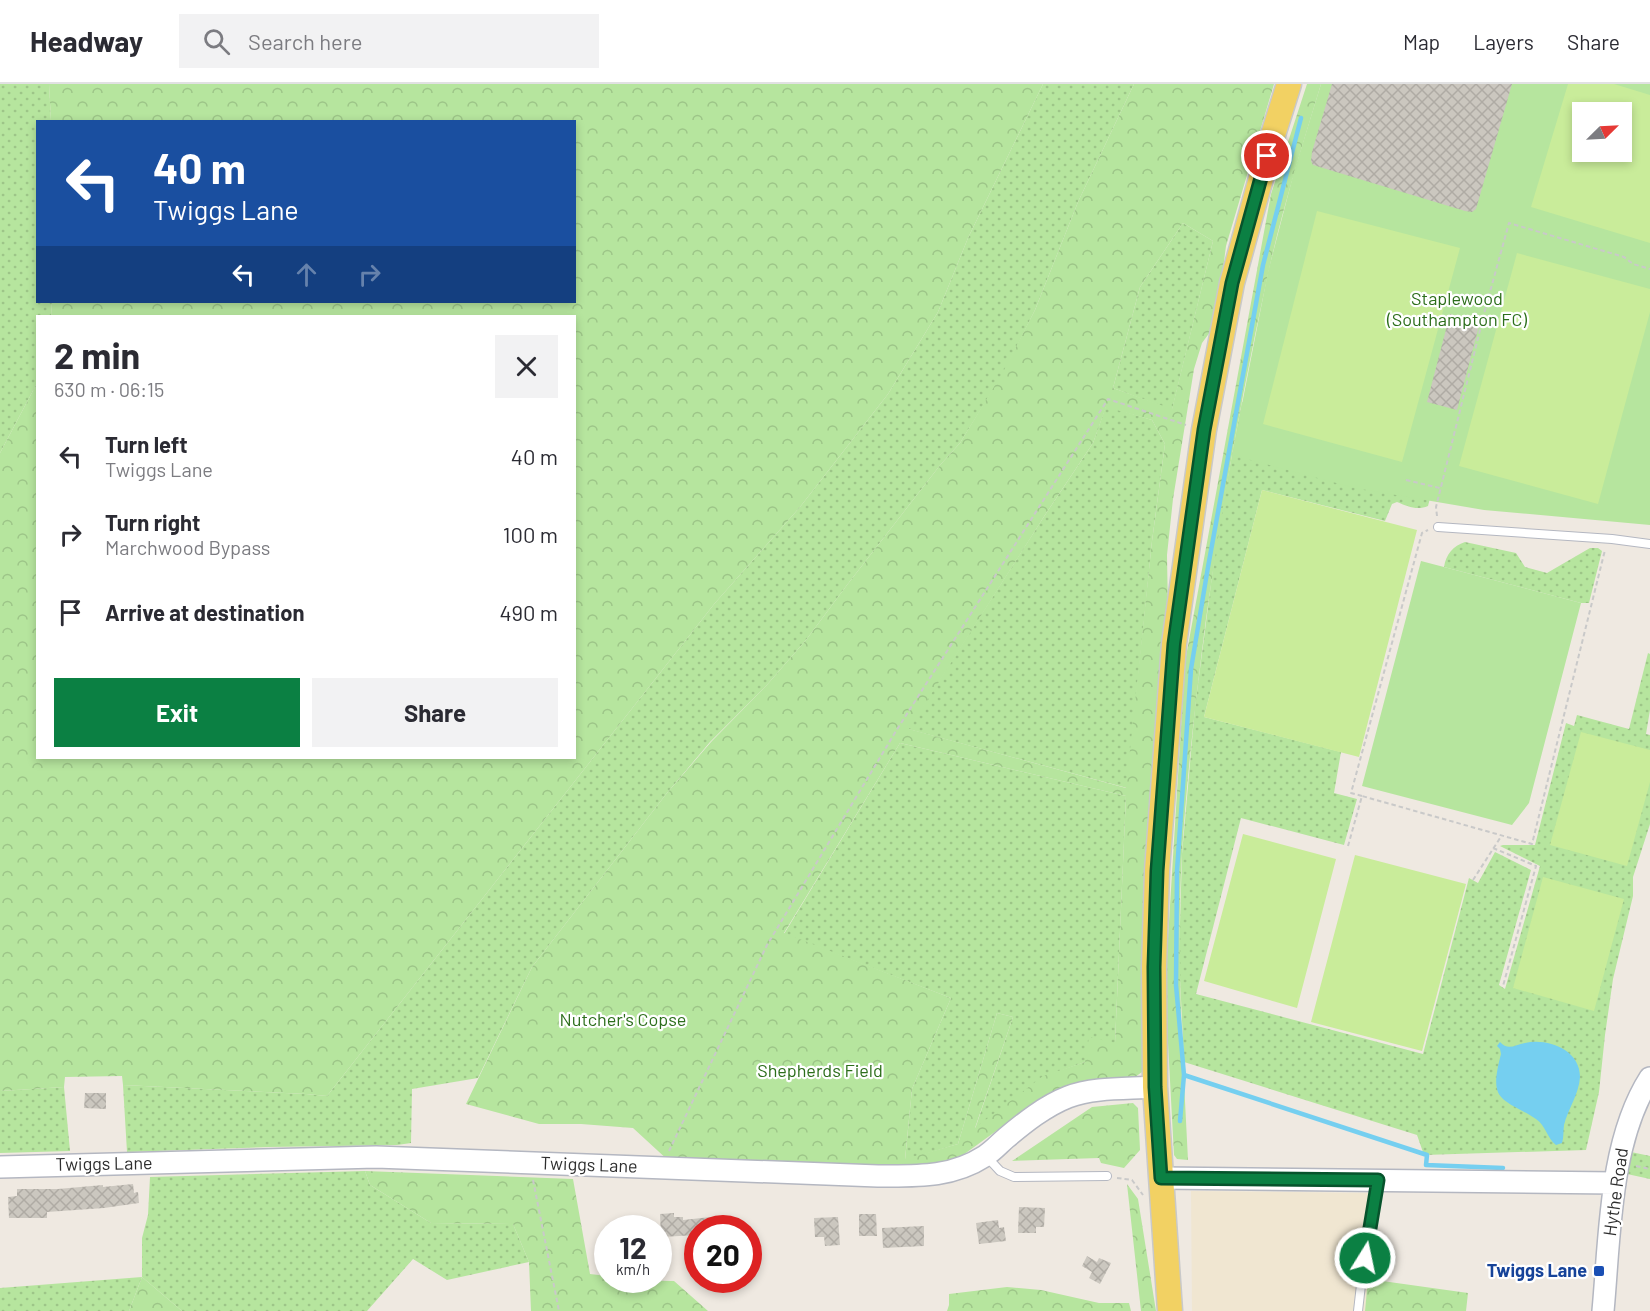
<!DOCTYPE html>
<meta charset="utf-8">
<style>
body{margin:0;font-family:Barlow,sans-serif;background:#f2f2f3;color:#2b2b33;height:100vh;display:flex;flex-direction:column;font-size:22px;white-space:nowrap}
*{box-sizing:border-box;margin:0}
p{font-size:20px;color:#7c7c81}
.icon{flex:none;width:33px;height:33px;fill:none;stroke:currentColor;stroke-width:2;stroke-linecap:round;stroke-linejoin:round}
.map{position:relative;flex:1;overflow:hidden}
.drawer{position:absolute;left:36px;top:231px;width:540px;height:444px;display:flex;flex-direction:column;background:#fff;border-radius:0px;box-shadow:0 3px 9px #0003}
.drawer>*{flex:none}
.guide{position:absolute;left:36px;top:36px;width:540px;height:183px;border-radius:0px;box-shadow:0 3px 9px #0003;background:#1a4fa0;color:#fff;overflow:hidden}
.needle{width:39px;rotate:66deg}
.controls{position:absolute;left:1572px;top:18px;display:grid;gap:12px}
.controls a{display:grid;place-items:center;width:60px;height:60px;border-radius:0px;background:#fff;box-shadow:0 3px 9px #0003;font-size:30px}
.speed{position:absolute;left:594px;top:1131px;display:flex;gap:12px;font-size:30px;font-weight:700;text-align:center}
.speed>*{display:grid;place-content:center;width:78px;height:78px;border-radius:50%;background:#fff;box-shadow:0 3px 9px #0003;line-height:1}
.speed small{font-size:15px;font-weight:400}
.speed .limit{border:9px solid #d22;background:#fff;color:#111}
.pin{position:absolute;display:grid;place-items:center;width:51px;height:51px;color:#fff;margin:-26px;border:3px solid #fff;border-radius:50%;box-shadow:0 2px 6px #0007}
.me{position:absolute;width:66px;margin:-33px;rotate:10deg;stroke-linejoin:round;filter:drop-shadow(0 0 4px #0008)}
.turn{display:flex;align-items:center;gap:21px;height:126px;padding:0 18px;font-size:27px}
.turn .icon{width:78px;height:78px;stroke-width:2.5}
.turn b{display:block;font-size:42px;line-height:51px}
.lanes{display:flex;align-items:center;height:57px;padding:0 18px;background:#0003;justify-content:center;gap:30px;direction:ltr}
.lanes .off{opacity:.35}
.round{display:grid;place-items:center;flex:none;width:63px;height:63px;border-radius:0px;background:#f2f2f3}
.summary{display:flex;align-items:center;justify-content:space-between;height:102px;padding:0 18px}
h1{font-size:36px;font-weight:700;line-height:45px}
.action{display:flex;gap:12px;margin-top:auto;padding:12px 18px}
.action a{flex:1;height:69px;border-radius:0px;background:#0b8043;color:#fff;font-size:24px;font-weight:700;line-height:69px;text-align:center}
.action a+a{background:#f2f2f3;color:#2b2b33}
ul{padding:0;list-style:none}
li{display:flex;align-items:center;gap:18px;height:78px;padding:0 18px}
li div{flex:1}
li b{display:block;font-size:22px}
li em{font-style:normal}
header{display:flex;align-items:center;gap:36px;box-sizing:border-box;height:84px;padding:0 30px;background:#fff;border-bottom:2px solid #e1e1e2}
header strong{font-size:28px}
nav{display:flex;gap:33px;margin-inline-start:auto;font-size:21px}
.search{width:420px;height:54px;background:#f2f2f3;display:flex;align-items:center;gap:15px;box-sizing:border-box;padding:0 21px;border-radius:0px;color:#7c7c81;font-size:22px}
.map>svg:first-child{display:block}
.education{fill:#f0e6d1}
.grass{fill:url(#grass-dots)}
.forest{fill:url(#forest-crowns);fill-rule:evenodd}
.park{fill:#b6e59e;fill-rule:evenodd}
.pitch{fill:#c9ec9a;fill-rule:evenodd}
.water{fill:#75cff0}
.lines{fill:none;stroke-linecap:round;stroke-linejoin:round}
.stream{stroke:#75cff0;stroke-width:4.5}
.building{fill:url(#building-cross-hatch)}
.lane-casing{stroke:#b4b7c1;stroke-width:10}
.secondary-casing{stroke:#b4b7c1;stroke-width:24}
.primary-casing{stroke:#c9c9c9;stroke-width:27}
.path{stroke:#c9c9c9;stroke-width:2;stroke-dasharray:4.5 3;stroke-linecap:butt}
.lane{stroke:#fff;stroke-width:8}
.secondary{stroke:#fff;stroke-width:21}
.primary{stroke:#f2d163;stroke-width:24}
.route-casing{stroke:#07532c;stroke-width:15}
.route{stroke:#0b8043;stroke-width:10}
.transit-dot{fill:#1a4fb4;stroke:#fff;stroke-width:2}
.labels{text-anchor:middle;stroke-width:4.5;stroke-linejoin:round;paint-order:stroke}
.park-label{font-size:18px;fill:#2c6e1b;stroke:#fff}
.street-label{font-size:18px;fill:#2e2e2e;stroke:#fff}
.transit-label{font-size:18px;font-weight:bold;fill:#164399;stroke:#fff;text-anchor:end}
</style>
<header>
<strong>Headway</strong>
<div class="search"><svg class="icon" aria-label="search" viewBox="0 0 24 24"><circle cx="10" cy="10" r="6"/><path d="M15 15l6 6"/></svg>Search here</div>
<nav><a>Map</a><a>Layers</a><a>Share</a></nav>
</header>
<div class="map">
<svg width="1650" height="1227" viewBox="0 0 1650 1227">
<defs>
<pattern id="grass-dots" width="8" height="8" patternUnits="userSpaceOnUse" patternTransform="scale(1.5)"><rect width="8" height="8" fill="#b6e59e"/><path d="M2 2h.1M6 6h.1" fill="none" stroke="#9dc588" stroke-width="1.8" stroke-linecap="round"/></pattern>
<pattern id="forest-crowns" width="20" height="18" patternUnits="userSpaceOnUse" patternTransform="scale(1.5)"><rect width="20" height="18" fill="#b6e59e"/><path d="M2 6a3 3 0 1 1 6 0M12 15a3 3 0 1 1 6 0" fill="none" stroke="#9dc588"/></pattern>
<pattern id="building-cross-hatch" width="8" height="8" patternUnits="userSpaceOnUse" patternTransform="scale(1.5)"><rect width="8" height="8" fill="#cbc7bf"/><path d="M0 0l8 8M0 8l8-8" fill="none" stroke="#afaba4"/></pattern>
</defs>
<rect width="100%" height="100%" fill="#efe9e1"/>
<path class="education" d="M1191 1107 1377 1109 1365 1227H1192Z"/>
<path class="grass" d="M0 0H49L51 37 38 38V218H52L51 232H38L37 299 0 369Z
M1043 0H1134L1078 118 1035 226 1004 288 960 359 941 380 847 501 806 556 766 602 710 658 667 709 532 883 478 994 412 1005 411 1059 397 1061 269 1063 127 1068 123 1001 306 1010 327 1012 715 519 800 423 888 310 938 228 968 154Z
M1183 139 1213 157 1172 326 1113 304 1140 203Z
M1242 318 1431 410 1428 422C1417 427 1407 422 1397 418L1392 420 1385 437 1262 406 1204 633 1341 668 1334 709 1357 715 1344 761 1241 734 1196 910 1423 970 1469 794 1478 799 1495 768 1531 786 1499 901 1505 905 1540 782 1500 762 1503 761H1535L1566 639 1574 642 1577 631 1629 645 1648 569 1650 570V626L1646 650 1650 651V740L1633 793V812L1613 895 1605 951 1599 1008 1586 1066 1424 1071 1417 1051 1184 978 1179 873 1182 770 1195 623 1218 446Z
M1106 322 1152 336 1165 360 1152 457 1127 704 908 645 1045 431 1093 359Z
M1465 458 1516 469 1525 483 1547 489 1590 464H1598L1602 467 1589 519H1581L1444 483C1446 470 1453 462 1465 458Z
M900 659 1126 712 1115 959 1085 978 1043 993 975 1045 1013 933 997 929 958 1060 905 1076 912 1005 951 914 784 850Z
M64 1003 70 1067 0 1069V1007Z
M1631 1068 1650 1072V1095L1627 1090Z
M365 1087 370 1101 431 1139 513 1140 529 1178 447 1196 413 1175 367 1227H182L142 1193 129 1227H0V1204L142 1193V1154L148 1131 150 1093Z"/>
<path class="forest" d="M49 0H1043L968 154 938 228 888 310 800 423 715 519 327 1012 306 1010 123 1001 122 992 65 993 64 1003 0 1007V369L37 299 38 674H574V232H51L52 218H574V38L51 37Z
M1134 0H1274L1226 162 1216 240 1202 259 1194 285 1173 415 1167 471 1168 529 1145 973 1142 988 1131 996 1092 999 1039 1016 952 1079 904 1087 670 1078 633 1044 581 1040H539L466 1020 532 883 667 709 711 658 766 602 806 556 847 501 941 380 960 359 1003 288 1035 226 1078 118ZM1183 139 1213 157 1172 325 1113 304 1140 203ZM1106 323 1152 336 1165 360 1152 457 1126 704 909 645 1045 431 1093 359ZM900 659 1126 712 1115 959 1089 953 1085 978 1043 992 975 1044 1013 933 997 929 958 1060 905 1075 912 1005 951 914 784 849Z
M1307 0H1321C1302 63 1282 126 1268 190 1243 304 1222 419 1206 535 1196 613 1187 691 1182 769 1176 871 1183 974 1188 1076L1177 1075 1174 1071 1165 903 1185 578 1271 110Z
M1133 1019 1138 1024 1140 1066 1124 1084 1101 1079 1099 1074 1012 1077 1092 1023Z
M365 1087 573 1095 590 1190 607 1192 608 1196 674 1197 708 1227H531L529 1178 513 1140 431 1139 370 1101Z
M1127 1100 1138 1115 1156 1227H1141Z
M142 1193 182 1227H129Z
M1368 1195 1468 1209 1466 1227H1365Z
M1007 1203 1041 1206 1099 1219H1129L1131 1227H947L949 1221V1210Z"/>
<path class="park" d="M1321 0H1650V441L1484 426 1355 404 1232 371 1268 188 1294 88ZM1582 28H1622V68H1582Z
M1421 477 1581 519 1529 719 1512 741 1362 702Z"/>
<path class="pitch" d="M1568 0H1614L1650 11V159L1531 123ZM1622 28V68H1582V28Z
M1317 127 1460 164 1402 378 1263 340Z
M1517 169 1650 205V228L1598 420 1459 382Z
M1262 406 1417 446 1359 673 1204 633Z
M1581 648 1650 666V698L1627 782 1550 761Z
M1243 750 1336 775 1297 924 1204 897Z
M1355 771 1466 800 1422 967 1311 938Z
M1543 793 1624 815 1594 927 1513 904Z"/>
<path class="water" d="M1500 958C1508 967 1515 961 1525 959 1547 954 1580 965 1580 993 1579 1010 1568 1025 1564 1041 1563 1047 1564 1053 1562 1059L1556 1061C1547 1054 1546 1042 1536 1035 1502 1013 1488 1019 1501 970L1500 965 1497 962Z"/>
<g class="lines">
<path class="stream" d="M1184 991 1427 1071 1426 1081 1503 1084
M1180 1037 1184 991 1176 901 1177 787 1191 585 1208 483 1263 181 1301 34"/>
</g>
<path class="building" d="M1332 0H1512L1476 125 1472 128 1465 127 1313 81 1311 77 1312 68Z
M1450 230 1480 238 1457 326 1427 318Z
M85 1009H106V1025L84 1024Z
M133 1100 134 1109 138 1108 139 1119 104 1124 47 1128V1134H9L8 1113 17 1112V1105H58L103 1101V1103Z
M1019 1123 1045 1124 1044 1143H1036V1149H1018Z
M674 1129V1133H683V1136L711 1133 712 1144H698V1151L661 1153 660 1130Z
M859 1130H876L877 1152H859Z
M838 1133 840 1161 825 1162 824 1153H815L814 1134Z
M998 1136 999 1144 1004 1143 1006 1157 979 1160 976 1139Z
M924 1142V1162L883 1164 882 1144Z
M1087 1172 1097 1178 1099 1174 1111 1179 1100 1200 1089 1194 1092 1188 1082 1182Z"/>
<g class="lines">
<g class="lane-casing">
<path id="lane" d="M1438 443 1612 455 1650 460
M987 1073 1000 1087 1014 1093 1107 1092
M1358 1227 1362 1192 1378 1098"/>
</g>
<g class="secondary-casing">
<path id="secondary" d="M0 1083 376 1073 878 1092C916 1092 951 1094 985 1072 993 1067 999 1060 1006 1054 1024 1039 1045 1022 1068 1013 1094 1003 1127 1005 1155 1003
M1161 1094 1615 1099
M1603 1227C1610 1153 1609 1058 1650 994"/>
</g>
<g class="primary-casing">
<path id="primary" d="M1170 1227 1155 1003 1154 883 1157 787 1174 560 1204 346 1232 199 1273 51 1289 0"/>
</g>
<path class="path" d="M1406 396 1440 404
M1437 432 1436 423 1485 226 1509 139 1624 173 1633 180 1650 185
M1362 712 1351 709 1422 449 1428 446
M1348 762 1362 712 1532 760 1605 466
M1493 764 1536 782 1503 902
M1473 796 1502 751
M669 1067 767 861 896 647 1108 315 1186 341
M1636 1082 1650 1085
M1117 1094 1132 1096 1143 1111
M533 1096 559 1227"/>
<use href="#lane" class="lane"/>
<use href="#secondary" class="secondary"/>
<use href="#primary" class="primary"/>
</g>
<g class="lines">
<g class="route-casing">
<path id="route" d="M1267 72 1232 199 1204 346 1174 560 1157 787 1154 883 1155 1003 1161 1094 1378 1096 1365 1174"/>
</g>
<use href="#route" class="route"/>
</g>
<rect class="transit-dot" x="1593" y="1181" width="12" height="12" rx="3"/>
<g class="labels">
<g class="park-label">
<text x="1457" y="221">Staplewood<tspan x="1457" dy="21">(Southampton FC)</tspan></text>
<text x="623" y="942">Nutcher's Copse</text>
<text x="820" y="993">Shepherds Field</text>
</g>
<g class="street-label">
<text transform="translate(104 1080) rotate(-1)" y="6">Twiggs Lane</text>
<text transform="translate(589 1081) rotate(2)" y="6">Twiggs Lane</text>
<text transform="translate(1616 1108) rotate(-82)" y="6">Hythe Road</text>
</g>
<g class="transit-label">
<text x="1587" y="1193">Twiggs Lane</text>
</g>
</g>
</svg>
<div class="controls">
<a><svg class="needle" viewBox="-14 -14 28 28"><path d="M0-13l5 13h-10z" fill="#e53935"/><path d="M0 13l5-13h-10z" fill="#7c7c81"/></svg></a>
</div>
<div class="speed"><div>12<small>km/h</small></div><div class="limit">20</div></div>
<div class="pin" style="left:1267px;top:72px;background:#d93025"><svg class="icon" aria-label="arrive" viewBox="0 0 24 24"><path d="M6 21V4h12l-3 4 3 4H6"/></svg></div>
<svg class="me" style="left:1365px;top:1174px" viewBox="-20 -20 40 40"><circle r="17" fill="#0b8043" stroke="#fff" stroke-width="3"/><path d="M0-11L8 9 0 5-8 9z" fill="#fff"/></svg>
<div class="guide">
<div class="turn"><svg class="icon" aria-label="left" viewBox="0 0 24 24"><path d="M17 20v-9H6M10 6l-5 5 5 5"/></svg><div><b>40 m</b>Twiggs Lane</div></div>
<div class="lanes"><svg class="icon" aria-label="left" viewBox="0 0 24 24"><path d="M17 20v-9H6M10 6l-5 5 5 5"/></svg><svg class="icon off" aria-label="ahead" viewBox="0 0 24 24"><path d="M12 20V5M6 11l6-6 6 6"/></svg><svg class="icon off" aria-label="right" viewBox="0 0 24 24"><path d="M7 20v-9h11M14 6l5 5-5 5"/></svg></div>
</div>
<section class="drawer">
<div class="summary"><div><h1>2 min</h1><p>630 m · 06:15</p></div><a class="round"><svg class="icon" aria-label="close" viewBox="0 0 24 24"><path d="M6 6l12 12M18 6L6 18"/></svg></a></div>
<ul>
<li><svg class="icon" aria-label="left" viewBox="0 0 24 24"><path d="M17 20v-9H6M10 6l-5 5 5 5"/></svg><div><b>Turn left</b><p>Twiggs Lane</p></div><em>40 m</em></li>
<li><svg class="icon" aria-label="right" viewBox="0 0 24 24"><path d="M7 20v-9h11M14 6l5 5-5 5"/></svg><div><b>Turn right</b><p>Marchwood Bypass</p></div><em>100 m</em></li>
<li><svg class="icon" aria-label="arrive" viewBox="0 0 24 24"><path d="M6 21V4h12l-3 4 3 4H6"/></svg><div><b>Arrive at destination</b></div><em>490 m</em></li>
</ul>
<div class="action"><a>Exit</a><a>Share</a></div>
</section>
</div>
